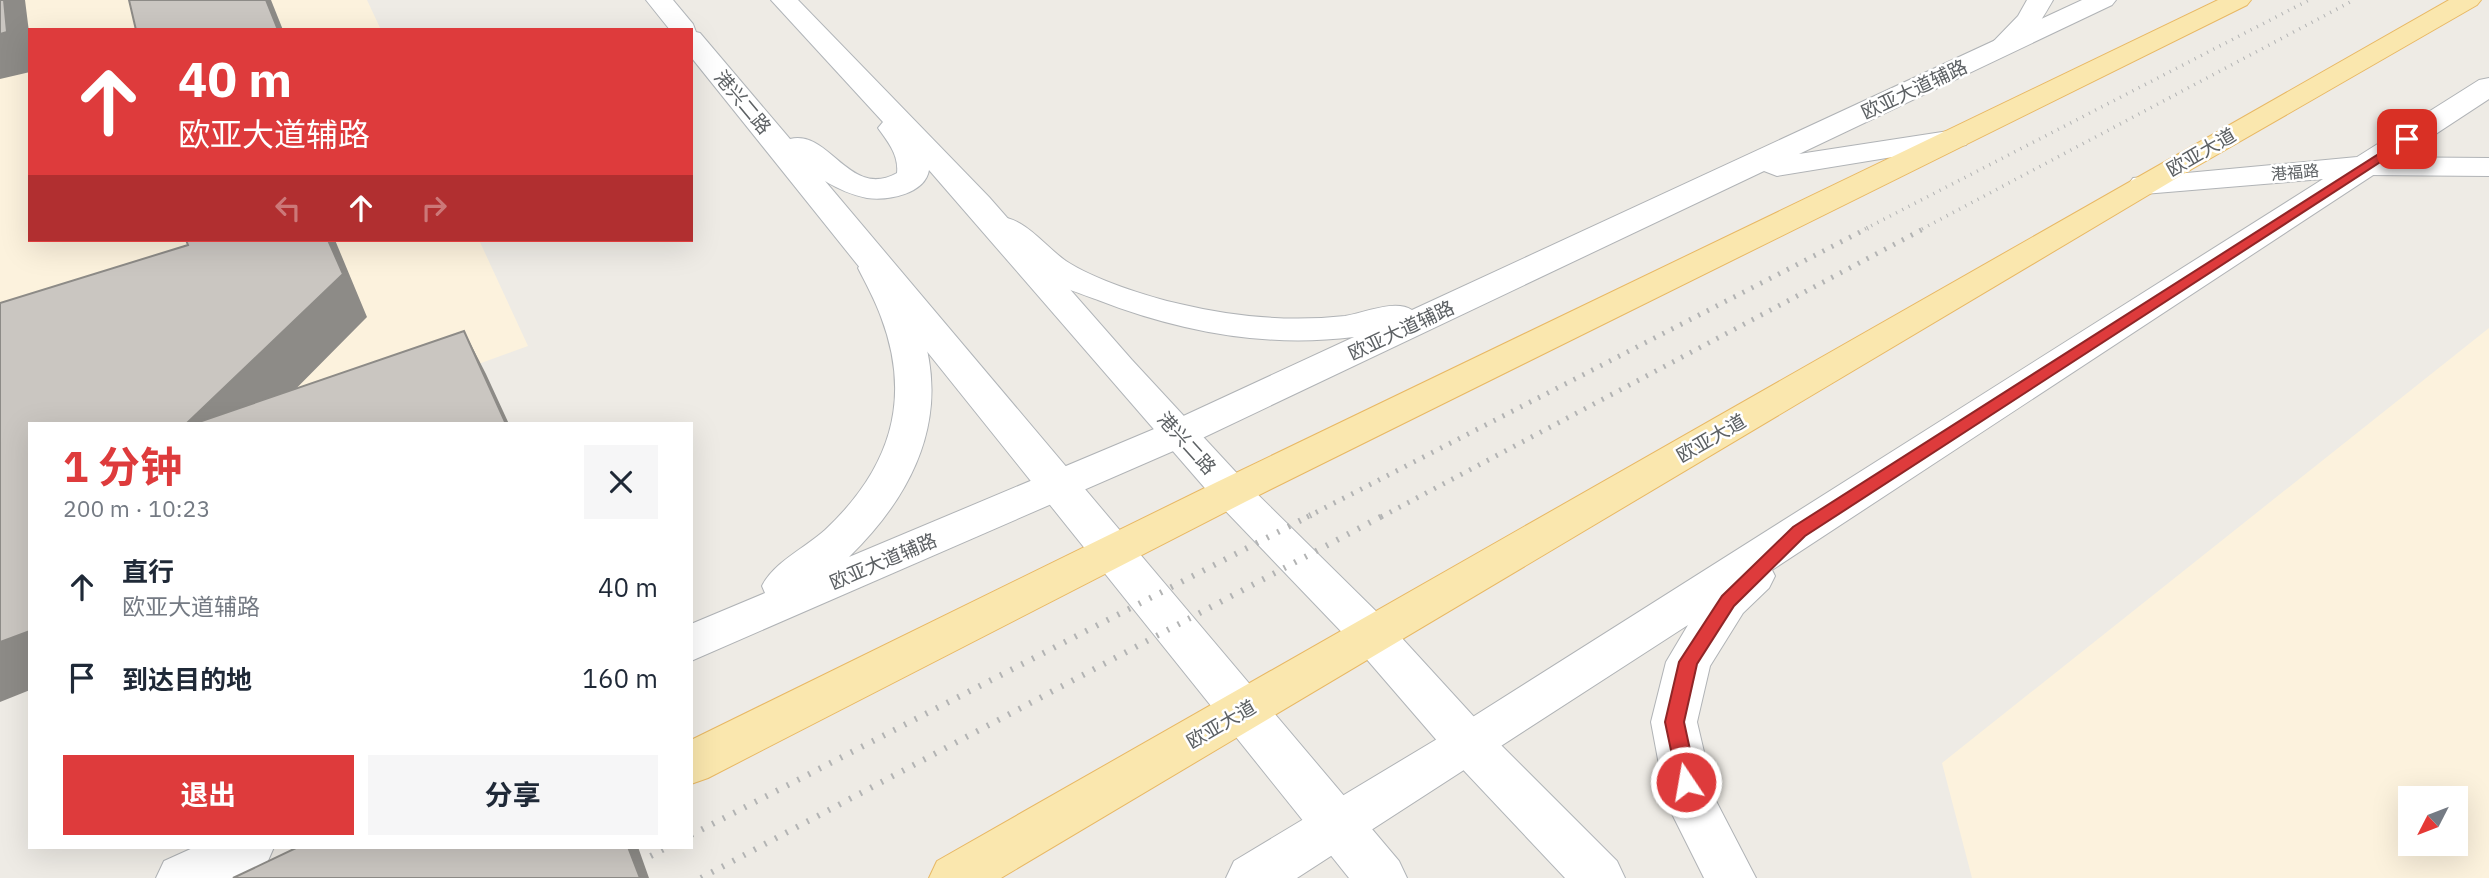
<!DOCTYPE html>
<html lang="zh">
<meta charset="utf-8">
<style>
body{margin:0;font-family:"IBM Plex Sans","Noto Sans SC",sans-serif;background:#f6f6f7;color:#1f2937;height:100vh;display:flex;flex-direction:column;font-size:26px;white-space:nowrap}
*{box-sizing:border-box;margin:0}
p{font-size:23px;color:#747a83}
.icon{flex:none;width:38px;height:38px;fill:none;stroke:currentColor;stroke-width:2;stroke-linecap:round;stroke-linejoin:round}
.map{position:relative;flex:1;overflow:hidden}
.panel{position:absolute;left:28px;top:422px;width:665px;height:427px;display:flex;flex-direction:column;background:#fff;border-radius:0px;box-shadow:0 7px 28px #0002}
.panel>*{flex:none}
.banner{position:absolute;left:28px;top:28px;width:665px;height:214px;border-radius:0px;box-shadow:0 7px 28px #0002;background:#de3b3c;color:#fff;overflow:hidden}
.needle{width:46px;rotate:228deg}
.controls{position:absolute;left:2398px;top:786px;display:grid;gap:14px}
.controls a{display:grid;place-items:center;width:70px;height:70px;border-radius:0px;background:#fff;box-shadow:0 7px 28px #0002;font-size:35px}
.pin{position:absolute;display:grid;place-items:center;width:60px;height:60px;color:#fff;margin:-30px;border-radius:14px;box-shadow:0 4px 10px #0006}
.me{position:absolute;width:77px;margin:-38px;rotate:348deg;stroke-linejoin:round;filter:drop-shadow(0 0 5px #0008)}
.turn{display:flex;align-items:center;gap:24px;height:147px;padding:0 35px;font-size:32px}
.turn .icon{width:91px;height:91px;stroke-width:2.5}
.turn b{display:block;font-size:49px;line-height:60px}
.lanes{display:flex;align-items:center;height:66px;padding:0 35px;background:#0003;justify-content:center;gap:35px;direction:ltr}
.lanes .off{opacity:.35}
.round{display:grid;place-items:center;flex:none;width:74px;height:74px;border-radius:0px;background:#f6f6f7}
.head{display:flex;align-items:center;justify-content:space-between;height:119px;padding:0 35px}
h1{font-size:42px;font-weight:700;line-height:52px;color:#de3b3c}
.action{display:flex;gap:14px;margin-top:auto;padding:14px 35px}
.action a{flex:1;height:80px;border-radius:0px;background:#de3b3c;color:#fff;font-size:28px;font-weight:700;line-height:80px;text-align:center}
.action a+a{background:#f6f6f7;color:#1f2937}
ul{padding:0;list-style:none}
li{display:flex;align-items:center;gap:21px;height:91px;padding:0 35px}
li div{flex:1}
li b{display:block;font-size:26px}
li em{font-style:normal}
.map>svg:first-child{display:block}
.commercial{fill:#fcf2dd;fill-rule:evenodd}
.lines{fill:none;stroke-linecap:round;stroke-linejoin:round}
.minor-casing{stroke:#b0b3b6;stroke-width:2}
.tertiary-casing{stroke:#b0b3b6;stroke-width:2}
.secondary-casing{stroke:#b1b5b9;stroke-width:2}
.primary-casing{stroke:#e8b864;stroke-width:2}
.minor{fill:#fff;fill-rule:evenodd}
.tertiary{fill:#fff;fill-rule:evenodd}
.secondary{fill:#fff;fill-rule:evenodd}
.primary{fill:#fae7ae;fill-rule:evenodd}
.rail-far2{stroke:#b3b4b4;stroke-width:3.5;stroke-dasharray:1 6;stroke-linecap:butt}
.rail-far1{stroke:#b3b4b4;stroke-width:5;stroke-dasharray:2 8;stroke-linecap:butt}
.rail{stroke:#b3b4b4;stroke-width:6;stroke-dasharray:2 10;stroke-linecap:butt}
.shaded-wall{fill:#8d8b87}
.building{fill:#cac6c1;stroke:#8d8b87;stroke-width:2}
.route{fill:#de3b3c;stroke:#902627;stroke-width:2}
.labels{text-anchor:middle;stroke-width:5;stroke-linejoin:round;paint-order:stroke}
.far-street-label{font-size:16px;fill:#5d6164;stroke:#fff}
.street-label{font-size:19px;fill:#5d6164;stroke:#fff}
</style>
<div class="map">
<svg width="2489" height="878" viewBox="0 0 2489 878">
<rect width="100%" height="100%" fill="#eeebe5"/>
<path class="commercial" d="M0 0H367L381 30H30V240H479L528 346 316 423 30 424 0 539Z
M2489 328V878H1972L1942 763ZM2410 798H2455V844H2410Z"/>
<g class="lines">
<g class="minor-casing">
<path id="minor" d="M2027 0H2053C2041 21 2020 60 1992 53L1988 47 2018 16Z
M2365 157 2489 158V176L2365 175 2354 172 2350 166 2354 160Z"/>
</g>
<g class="tertiary-casing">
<path id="tertiary" d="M2082 0H2116L2112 5 1799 154 1955 130 1966 133 1970 139 1966 145 1777 176 1764 171 1194 442 691 661V624L765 593 762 586C774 562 805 548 825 530 889 470 913 401 881 317 875 300 866 284 858 268L863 261 875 258 887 261C961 370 939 469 849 557L1166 424 1354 337C1266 348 1180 332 1098 300 1081 294 1063 288 1048 279 1027 266 1009 248 991 232L986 225 991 218C1020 211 1043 245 1066 261 1093 279 1148 297 1180 304 1234 317 1290 322 1345 316 1364 313 1395 299 1412 310Z
M2489 78V99L1772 570 1775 576 1769 588 1743 613 1710 666 1697 722 1715 799 1756 878H1704L1666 802 1651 722 1666 662 1688 625 1297 878H1226L1234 861 1452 730 2323 179 2144 194 2133 192 2128 185 2133 178 2357 157 2479 80Z
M195 847H274L267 863 236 878H156L164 861Z"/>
</g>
<g class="secondary-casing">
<path id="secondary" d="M646 0H673L693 24 696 32 700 33 790 139C830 129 849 200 897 173 899 155 888 142 878 128L883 122 771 0H798L989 197 1132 360 1245 482 1389 624 1486 730 1617 861 1625 878H1565L1452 758 1357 648 1217 502 929 170C925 194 888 201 867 198 852 195 838 189 825 181L1399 861 1407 878H1349L691 57V30H670Z"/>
</g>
<g class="primary-casing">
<path id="primary" d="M2218 0H2251L2247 5 1245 502 708 778 691 784V740L1217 482Z
M2449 0H2481L2477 5 2192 169 1001 878H929L937 861Z"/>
</g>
<use href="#minor" class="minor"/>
<use href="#tertiary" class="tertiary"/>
<use href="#secondary" class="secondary"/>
<use href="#primary" class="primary"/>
<path class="rail-far2" d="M1865 229 2309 0
M1922 229 2354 0"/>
<path class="rail-far1" d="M1307 517 1868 228
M1381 517 1925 228"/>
<path class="rail" d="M691 835 1311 515
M608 878 668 847
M701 878 1384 515"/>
</g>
<path class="shaded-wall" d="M4 0H25L30 40V72L0 79V34Z
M266 0H271L283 30H278Z
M328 240H335L367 317 261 424H186Z
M464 331 486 374 509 424H506Z
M30 631V690L0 702V642Z
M628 847H638L649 878H640Z"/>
<path class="building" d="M0 0H4L7 32 0 34Z
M129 0H266L278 30H136Z
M186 240H328L343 274 186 424H30V631L0 642V303L188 245Z
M464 331 506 424H193Z
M298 847H628L640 878H233Z"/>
<path class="route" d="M2407 136 2413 139 2411 142 1805 536 1734 606 1697 664 1684 722 1697 782 1694 788 1686 791 1679 788 1665 722 1679 662 1722 596 1793 527Z"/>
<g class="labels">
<g class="far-street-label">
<text transform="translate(2295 172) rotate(-5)" y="6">港福路</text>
</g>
<g class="street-label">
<text transform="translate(1914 89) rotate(-25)" y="7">欧亚大道辅路</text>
<text transform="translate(743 102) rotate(50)" y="7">港兴二路</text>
<text transform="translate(2201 152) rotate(-30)" y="7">欧亚大道</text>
<text transform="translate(1401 330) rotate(-25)" y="7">欧亚大道辅路</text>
<text transform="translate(1711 438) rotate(-30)" y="7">欧亚大道</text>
<text transform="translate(1187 443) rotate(48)" y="7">港兴二路</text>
<text transform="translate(883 561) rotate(-23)" y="7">欧亚大道辅路</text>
<text transform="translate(1221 724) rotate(-30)" y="7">欧亚大道</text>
</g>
</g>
</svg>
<div class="controls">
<a><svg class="needle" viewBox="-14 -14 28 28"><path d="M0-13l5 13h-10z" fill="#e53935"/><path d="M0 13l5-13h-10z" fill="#747a83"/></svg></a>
</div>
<div class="pin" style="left:2407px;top:139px;background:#d93025"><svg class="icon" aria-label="arrive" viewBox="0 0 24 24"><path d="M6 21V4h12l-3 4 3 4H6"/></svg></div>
<svg class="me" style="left:1686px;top:782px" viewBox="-20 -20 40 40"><circle r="17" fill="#de3b3c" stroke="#fff" stroke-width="3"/><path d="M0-11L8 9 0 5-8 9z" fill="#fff"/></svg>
<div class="banner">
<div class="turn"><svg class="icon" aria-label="ahead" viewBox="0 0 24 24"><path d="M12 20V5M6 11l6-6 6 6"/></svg><div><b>40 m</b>欧亚大道辅路</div></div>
<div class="lanes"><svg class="icon off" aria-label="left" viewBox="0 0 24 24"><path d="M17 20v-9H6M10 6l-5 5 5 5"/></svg><svg class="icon" aria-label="ahead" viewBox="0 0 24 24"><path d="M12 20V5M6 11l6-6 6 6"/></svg><svg class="icon off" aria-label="right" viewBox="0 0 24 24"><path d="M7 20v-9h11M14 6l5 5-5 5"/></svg></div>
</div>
<section class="panel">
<div class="head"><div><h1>1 分钟</h1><p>200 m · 10:23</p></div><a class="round"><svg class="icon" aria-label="close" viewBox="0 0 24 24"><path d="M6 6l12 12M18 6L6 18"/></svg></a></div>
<ul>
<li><svg class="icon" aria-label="ahead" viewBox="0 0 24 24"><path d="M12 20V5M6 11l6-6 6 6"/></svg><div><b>直行</b><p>欧亚大道辅路</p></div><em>40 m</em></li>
<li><svg class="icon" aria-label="arrive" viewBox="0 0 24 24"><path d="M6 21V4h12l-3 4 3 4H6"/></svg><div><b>到达目的地</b></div><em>160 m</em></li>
</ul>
<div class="action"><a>退出</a><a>分享</a></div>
</section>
</div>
